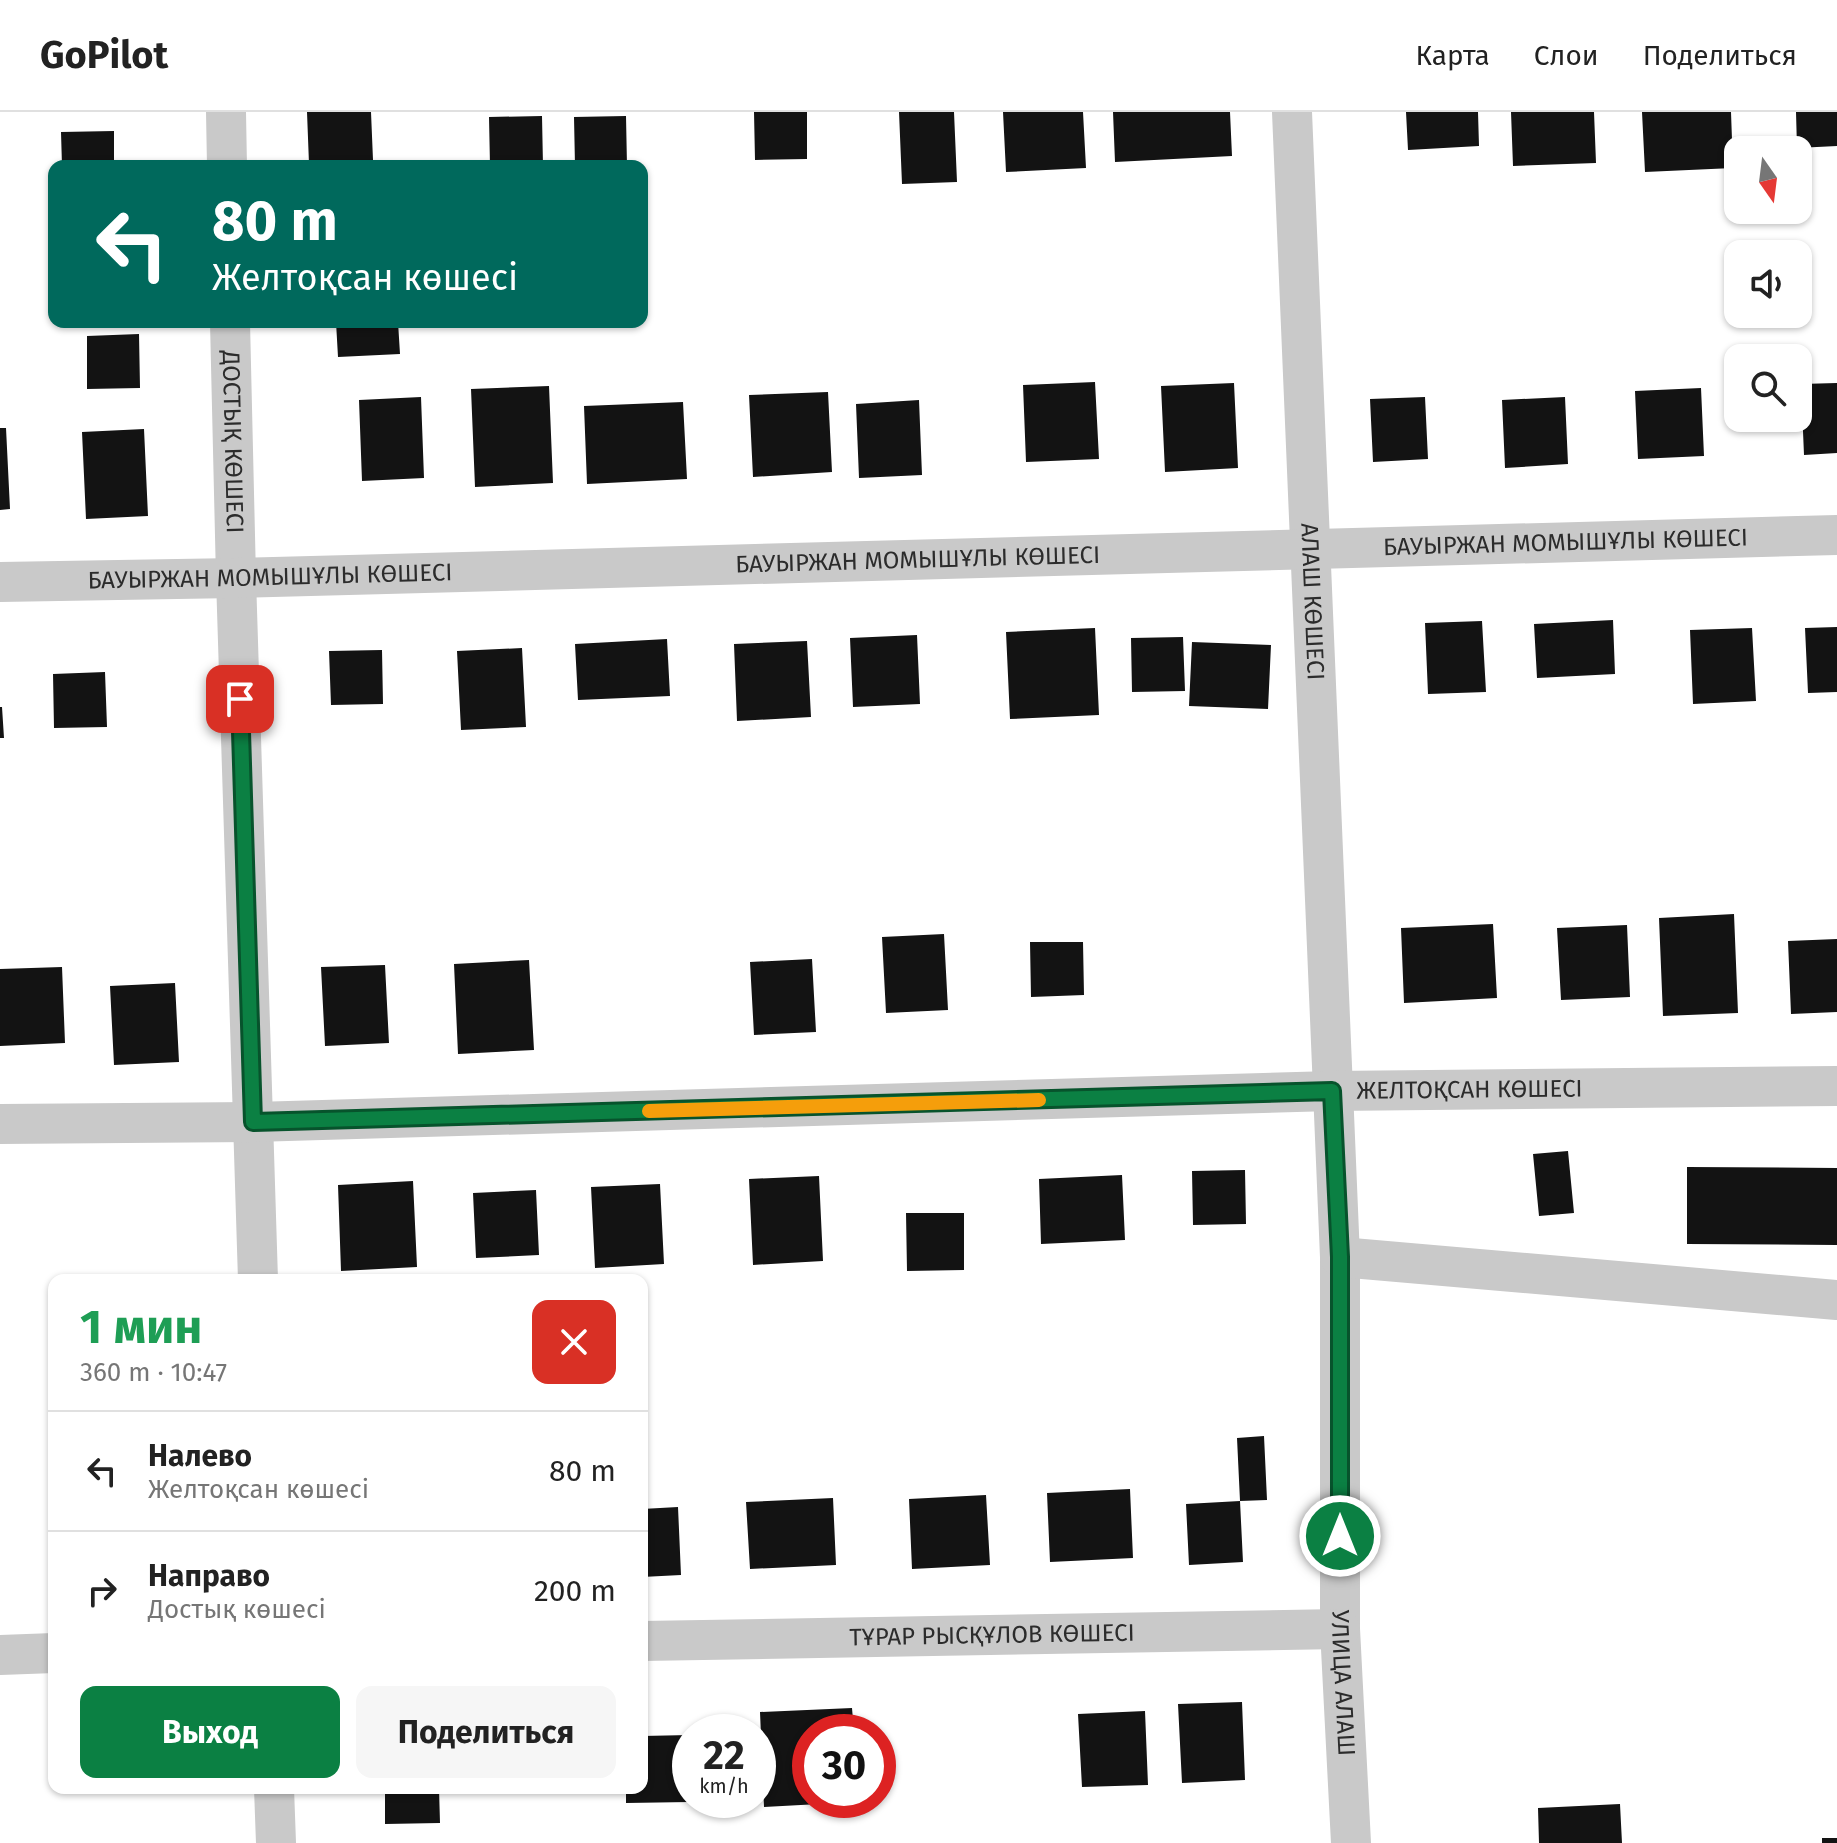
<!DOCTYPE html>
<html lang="ru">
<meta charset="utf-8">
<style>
body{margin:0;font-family:"Fira Sans",sans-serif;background:#f6f6f6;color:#222;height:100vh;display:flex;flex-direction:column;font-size:30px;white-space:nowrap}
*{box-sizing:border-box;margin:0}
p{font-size:26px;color:#767676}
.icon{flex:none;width:44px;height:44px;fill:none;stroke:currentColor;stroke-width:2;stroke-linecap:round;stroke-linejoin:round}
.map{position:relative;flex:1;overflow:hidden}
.details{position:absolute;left:48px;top:1162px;width:600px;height:520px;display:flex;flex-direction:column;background:#fff;border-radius:16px;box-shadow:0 2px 6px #0004}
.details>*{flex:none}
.hud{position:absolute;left:48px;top:48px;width:600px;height:168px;border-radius:16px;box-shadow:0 2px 6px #0004;background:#00695c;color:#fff;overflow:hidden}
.needle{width:52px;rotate:166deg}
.tools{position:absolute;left:1724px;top:24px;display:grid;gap:16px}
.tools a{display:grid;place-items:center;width:88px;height:88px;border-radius:16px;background:#fff;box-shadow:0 2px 6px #0004;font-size:40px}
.speed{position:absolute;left:672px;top:1602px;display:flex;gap:16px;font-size:40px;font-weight:700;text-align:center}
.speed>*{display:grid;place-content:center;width:104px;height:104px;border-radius:50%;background:#fff;box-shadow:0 2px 6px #0004;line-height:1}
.speed small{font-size:20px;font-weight:400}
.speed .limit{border:12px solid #d22;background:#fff;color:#111}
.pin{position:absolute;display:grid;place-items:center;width:68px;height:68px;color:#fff;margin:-34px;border-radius:16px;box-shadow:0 4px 12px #0006}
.me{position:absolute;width:88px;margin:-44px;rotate:0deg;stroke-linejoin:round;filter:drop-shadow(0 0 6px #0008)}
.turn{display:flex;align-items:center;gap:28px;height:168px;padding:0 32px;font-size:36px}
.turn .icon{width:104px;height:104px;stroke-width:2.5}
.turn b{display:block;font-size:56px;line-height:68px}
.round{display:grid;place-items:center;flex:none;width:84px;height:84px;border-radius:16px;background:#f6f6f6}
.summary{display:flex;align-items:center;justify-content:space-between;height:136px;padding:0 32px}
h1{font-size:48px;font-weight:700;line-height:60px;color:#1e9e55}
.primary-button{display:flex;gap:16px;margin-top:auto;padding:16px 32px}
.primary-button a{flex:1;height:92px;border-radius:16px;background:#0b8043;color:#fff;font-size:32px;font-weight:700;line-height:92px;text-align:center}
.primary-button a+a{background:#f6f6f6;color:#222}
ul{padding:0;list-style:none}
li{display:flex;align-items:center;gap:24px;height:120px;padding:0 32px;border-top:2px solid #e0e0e0}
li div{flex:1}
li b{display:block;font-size:30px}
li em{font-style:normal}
header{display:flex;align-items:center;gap:48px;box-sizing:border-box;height:112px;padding:0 40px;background:#fff;border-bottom:2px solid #e0e0e0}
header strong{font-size:38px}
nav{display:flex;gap:44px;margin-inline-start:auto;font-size:28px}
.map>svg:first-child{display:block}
.building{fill:#131313}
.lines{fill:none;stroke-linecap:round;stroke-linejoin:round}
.minor{stroke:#c9c9c9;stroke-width:40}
.route-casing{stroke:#07532c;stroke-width:20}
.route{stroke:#0b8043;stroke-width:14}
.slow{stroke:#f59e0b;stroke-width:14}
.labels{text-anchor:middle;stroke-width:8;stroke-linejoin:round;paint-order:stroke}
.street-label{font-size:24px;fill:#2c2c2c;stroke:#fff}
</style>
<header>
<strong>GoPilot</strong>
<nav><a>Карта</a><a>Слои</a><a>Поделиться</a></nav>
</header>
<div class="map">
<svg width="1837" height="1731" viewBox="0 0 1837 1731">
<rect width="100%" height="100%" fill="#fff"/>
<path class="building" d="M307 0H371L373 48 309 52Z
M754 0H807V47L755 48Z
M899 0H954L957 70 902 72Z
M1003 0H1083L1086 56 1006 60Z
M1113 0H1230L1232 44 1115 50Z
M1406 0H1478L1479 34 1408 38Z
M1511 0H1594L1596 51 1513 54Z
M1642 0H1731L1733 56 1645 60Z
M1796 0H1837V34L1797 36Z
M542 4 543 54H490L489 5Z
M626 4 627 54H575L574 5Z
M114 19V54H62L61 20Z
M336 210H398L400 242 338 245Z
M139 222 140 276 87 277V224Z
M1095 270 1099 347 1026 350 1023 273Z
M1234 271 1238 356 1165 360 1161 274Z
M1837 271V341L1804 343 1801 272Z
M549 274 553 371 475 375 471 277Z
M1701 276 1704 344 1638 347 1635 279Z
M828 280 832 360 753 365 749 283Z
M421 285 424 366 362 369 359 288Z
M1425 285 1428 347 1373 350 1370 287Z
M1565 285 1568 352 1505 356 1502 288Z
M919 288 922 363 859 366 856 292Z
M683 290 687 367 587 372 584 294Z
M0 316H6L10 397 0 398Z
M144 317 148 404 86 407 82 320Z
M1613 508 1615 562 1537 566 1534 512Z
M1482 509 1486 580 1428 582 1425 511Z
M1837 515V580L1808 581 1805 516Z
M1095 516 1099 603 1010 607 1006 520Z
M1752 516 1756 589 1693 592 1690 518Z
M917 523 920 592 853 595 850 526Z
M1183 525 1185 579 1132 580 1131 526Z
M667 527 670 584 578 588 575 532Z
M807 529 811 605 737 609 734 532Z
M1192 530 1271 533 1268 597 1189 594Z
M522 536 526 615 461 618 457 539Z
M382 538 383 592 331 593 329 539Z
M105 560 107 615 54 616 53 562Z
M0 595H2L4 626H0Z
M1734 802 1738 901 1663 904 1659 806Z
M1493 812 1497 886 1404 891 1401 816Z
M1627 813 1630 885 1561 888 1557 816Z
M944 822 948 898 886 901 882 825Z
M1837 827V900L1791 902 1788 829Z
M1030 830H1083L1084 883 1031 885Z
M812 847 816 920 754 923 750 850Z
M529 848 534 938 458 942 454 852Z
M385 853 389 931 325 934 321 855Z
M62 855 65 931 0 934V857Z
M175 871 179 950 114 953 110 874Z
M1568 1039 1574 1101 1539 1104 1533 1042Z
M1687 1055 1837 1056V1133L1687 1132Z
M1245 1058 1246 1112 1193 1113 1192 1059Z
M1122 1063 1125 1128 1041 1132 1039 1067Z
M819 1064 823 1149 753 1153 749 1067Z
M413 1069 417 1155 341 1159 338 1073Z
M660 1072 664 1152 595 1156 591 1075Z
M536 1078 539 1143 476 1146 473 1081Z
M906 1101H964V1158L907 1159Z
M1264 1324 1267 1388 1240 1389 1243 1450 1189 1453 1186 1392 1240 1389 1237 1326Z
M1130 1377 1133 1446 1050 1450 1047 1381Z
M986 1383 990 1453 912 1457 909 1387Z
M833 1386 836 1453 750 1457 746 1390Z
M678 1395 681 1463 642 1465V1397Z
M1242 1590 1245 1668 1182 1671 1178 1592Z
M852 1596 854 1620H810V1688H856V1690L764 1695 760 1600Z
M1145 1599 1148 1673 1082 1675 1078 1602Z
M690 1623V1690L626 1691V1676H642V1624Z
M385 1676H439L440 1711 385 1712Z
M1620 1692 1622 1731H1539L1538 1696Z
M1822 1726H1837V1731H1822Z"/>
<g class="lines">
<g class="minor">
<path d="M226 0 227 54"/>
<path id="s1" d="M1292 0 1340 1145V1517L1351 1731"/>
<path id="s2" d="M230 210 236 466 258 1168"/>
<path id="s3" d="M0 470 236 466 1837 423"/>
<path id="s4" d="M0 1012 253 1010 1332 979 1837 974"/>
<path d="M1340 1145 1837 1188"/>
<path id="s5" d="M642 1529 1340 1517"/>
<path d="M0 1543 54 1541"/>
<path d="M274 1676 276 1731"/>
</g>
</g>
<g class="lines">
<g class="route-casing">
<path id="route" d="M240 587 253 1010 1332 979 1340 1145V1424"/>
</g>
<use href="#route" class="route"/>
<path class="slow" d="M649 999 1039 988"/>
</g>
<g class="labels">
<g class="street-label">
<text dy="8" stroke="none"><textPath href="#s2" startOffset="120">ДОСТЫҚ КӨШЕСІ</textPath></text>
<text dy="8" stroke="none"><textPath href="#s3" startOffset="1566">БАУЫРЖАН МОМЫШҰЛЫ КӨШЕСІ</textPath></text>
<text dy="8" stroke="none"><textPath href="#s3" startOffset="918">БАУЫРЖАН МОМЫШҰЛЫ КӨШЕСІ</textPath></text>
<text dy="8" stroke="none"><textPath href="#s3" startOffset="270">БАУЫРЖАН МОМЫШҰЛЫ КӨШЕСІ</textPath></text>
<text dy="8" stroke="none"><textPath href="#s1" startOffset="490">АЛАШ КӨШЕСІ</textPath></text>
<text dy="8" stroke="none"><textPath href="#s4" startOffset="1470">ЖЕЛТОҚСАН КӨШЕСІ</textPath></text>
<text dy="8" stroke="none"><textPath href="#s5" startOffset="350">ТҰРАР РЫСҚҰЛОВ КӨШЕСІ</textPath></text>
<text dy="8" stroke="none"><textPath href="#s1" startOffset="1572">УЛИЦА АЛАШ</textPath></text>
</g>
</g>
</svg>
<div class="tools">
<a><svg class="needle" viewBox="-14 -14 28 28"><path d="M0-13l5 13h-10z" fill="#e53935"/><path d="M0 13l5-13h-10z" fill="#767676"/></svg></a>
<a><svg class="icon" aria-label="sound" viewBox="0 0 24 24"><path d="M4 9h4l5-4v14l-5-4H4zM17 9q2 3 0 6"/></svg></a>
<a><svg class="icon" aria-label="search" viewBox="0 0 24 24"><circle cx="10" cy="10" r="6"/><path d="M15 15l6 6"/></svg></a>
</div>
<div class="speed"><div>22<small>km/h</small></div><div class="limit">30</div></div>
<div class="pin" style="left:240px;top:587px;background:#d93025"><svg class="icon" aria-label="arrive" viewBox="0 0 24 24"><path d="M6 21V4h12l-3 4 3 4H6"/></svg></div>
<svg class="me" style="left:1340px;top:1424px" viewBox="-20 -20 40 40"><circle r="17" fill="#0b8043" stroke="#fff" stroke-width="3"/><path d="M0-11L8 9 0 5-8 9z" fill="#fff"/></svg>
<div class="hud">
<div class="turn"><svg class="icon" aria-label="left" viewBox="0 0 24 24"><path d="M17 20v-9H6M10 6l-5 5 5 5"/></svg><div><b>80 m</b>Желтоқсан көшесі</div></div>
</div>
<section class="details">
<div class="summary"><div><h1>1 мин</h1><p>360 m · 10:47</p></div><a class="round" style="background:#d93025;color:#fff"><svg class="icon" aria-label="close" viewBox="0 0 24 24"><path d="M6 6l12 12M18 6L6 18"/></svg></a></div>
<ul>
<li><svg class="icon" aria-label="left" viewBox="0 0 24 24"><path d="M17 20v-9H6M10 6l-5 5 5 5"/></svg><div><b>Налево</b><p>Желтоқсан көшесі</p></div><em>80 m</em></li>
<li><svg class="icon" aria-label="right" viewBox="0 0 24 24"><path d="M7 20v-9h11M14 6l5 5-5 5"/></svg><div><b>Направо</b><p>Достық көшесі</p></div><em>200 m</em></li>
</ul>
<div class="primary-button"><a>Выход</a><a>Поделиться</a></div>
</section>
</div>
